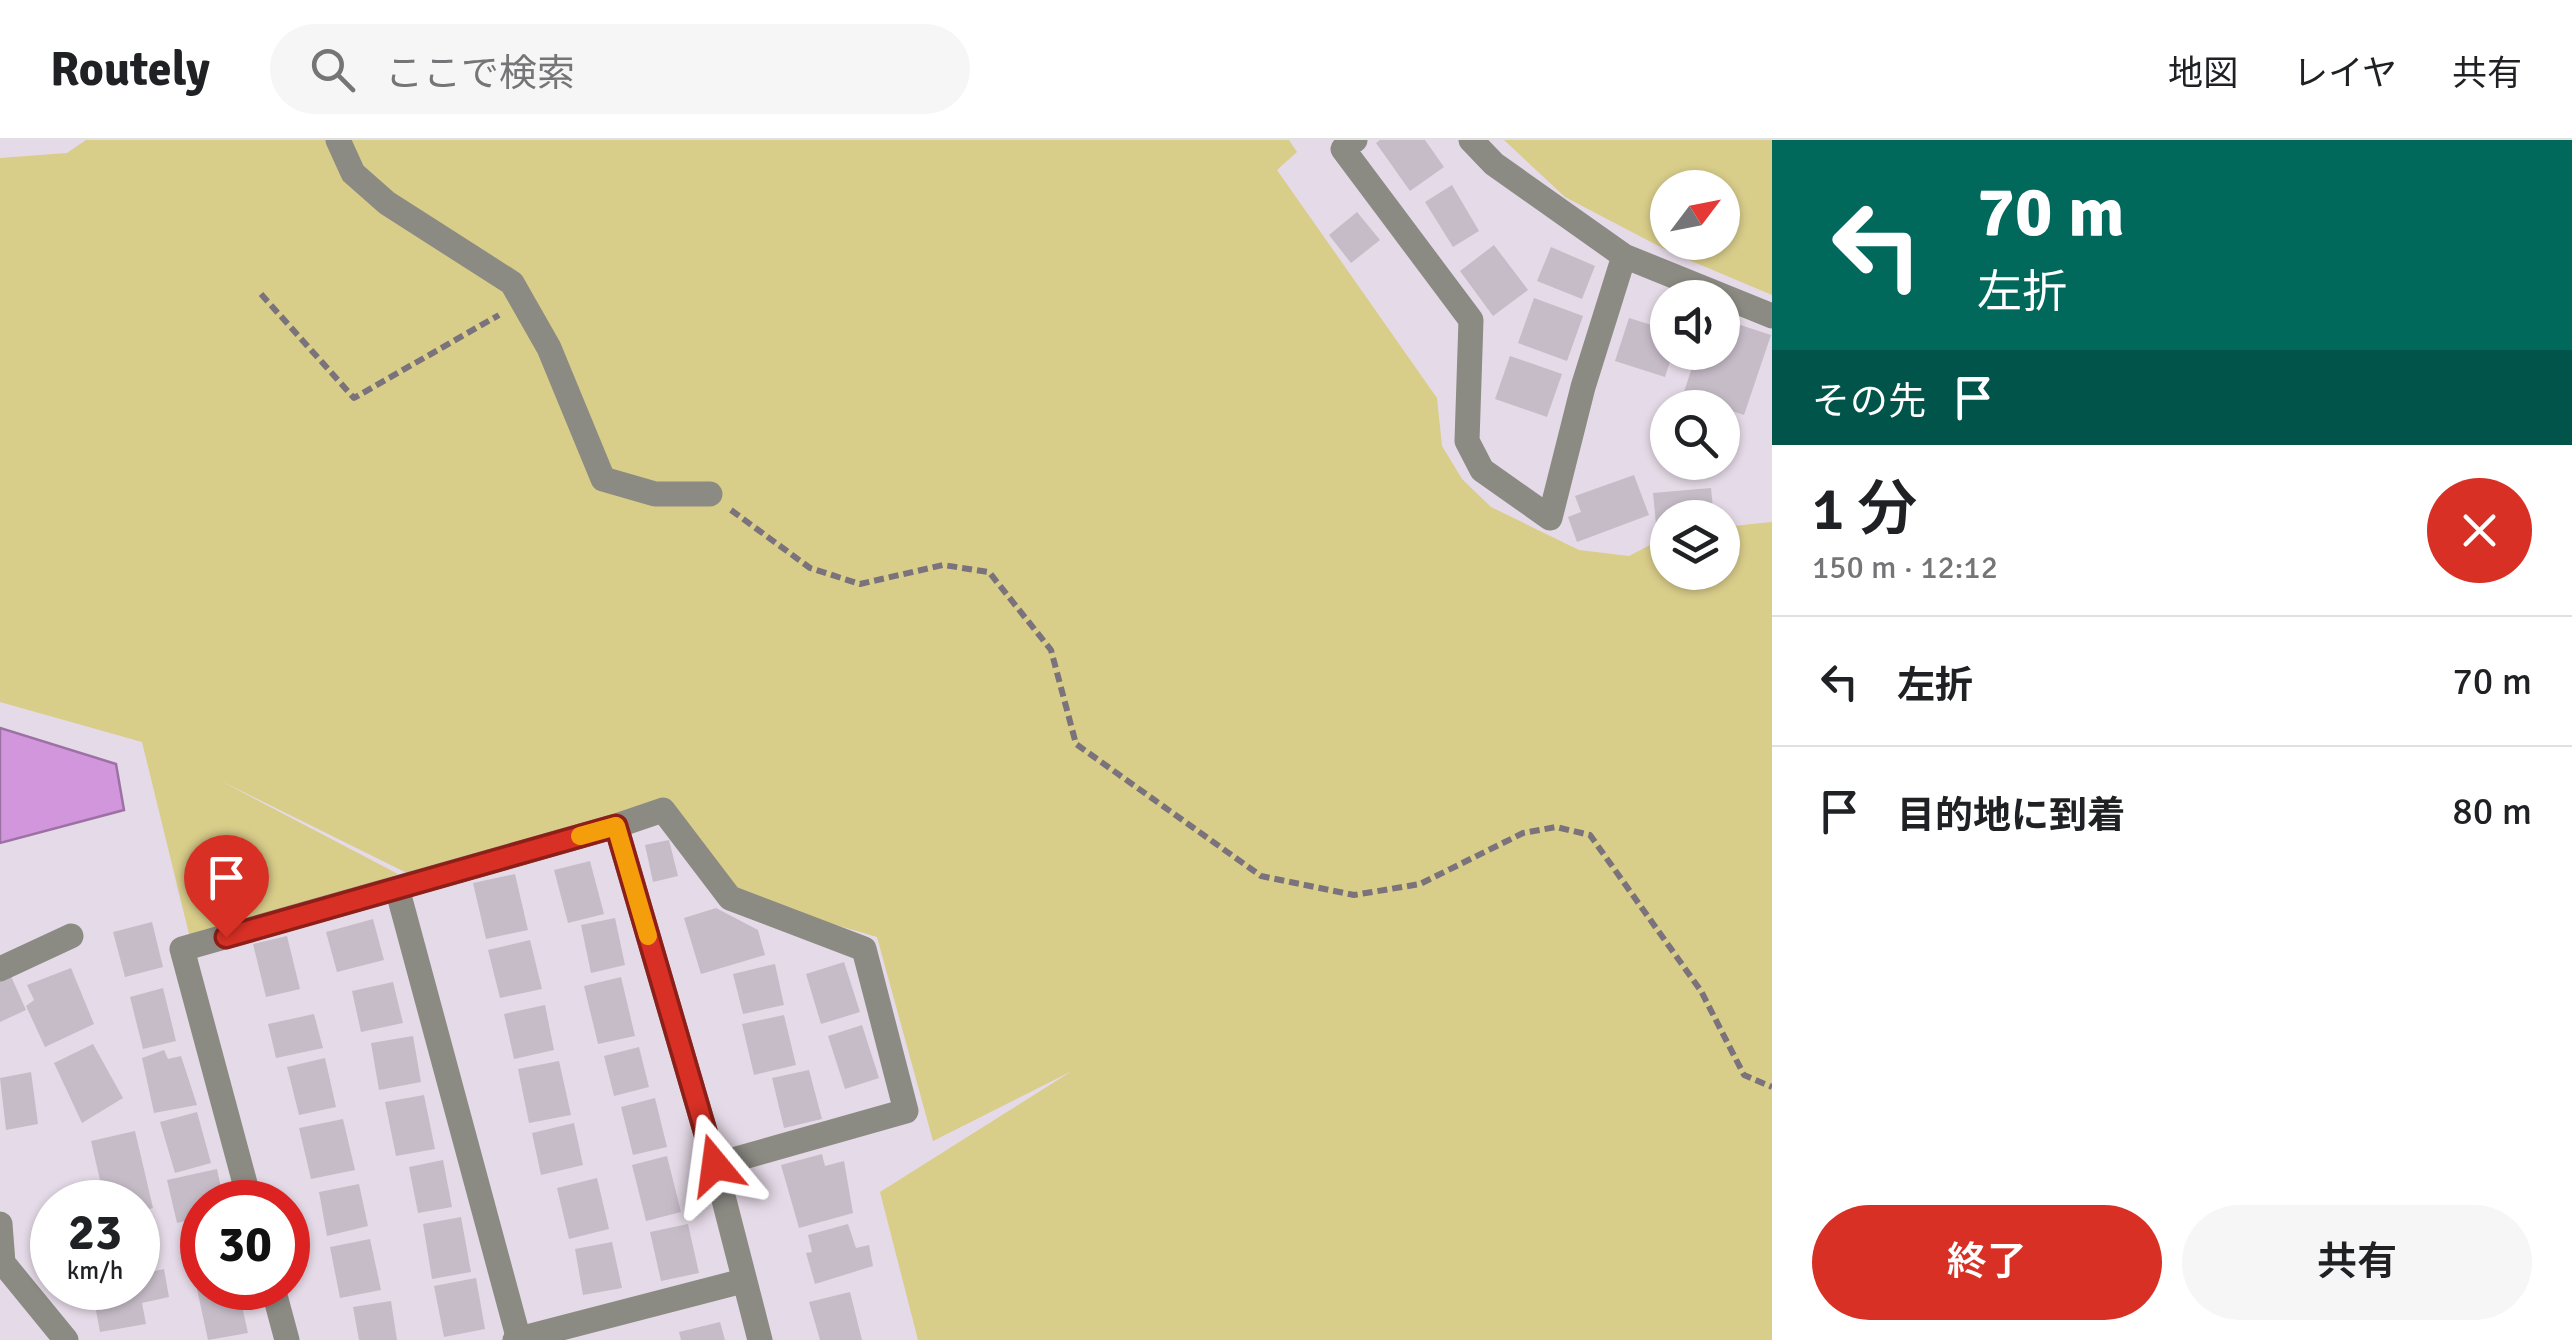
<!DOCTYPE html>
<html lang="ja">
<meta charset="utf-8">
<style>
body{margin:0;font-family:Signika,"Noto Sans JP",sans-serif;background:#f6f6f6;color:#202124;height:100vh;display:flex;flex-direction:column;font-size:38px;white-space:nowrap}
*{box-sizing:border-box;margin:0}
p{font-size:32px;color:#757577}
.icon{flex:none;width:55px;height:55px;fill:none;stroke:currentColor;stroke-width:2;stroke-linecap:round;stroke-linejoin:round}
.map{position:relative;flex:1;overflow:hidden}
.panel{display:flex;flex-direction:column;background:#fff;width:800px}
.panel>*{flex:none}
.top-card{background:#00695c;color:#fff;overflow:hidden}
.needle{width:65px;rotate:58deg}
.buttons{position:absolute;left:1650px;top:30px;display:grid;gap:20px}
.buttons a{display:grid;place-items:center;width:90px;height:90px;border-radius:50%;background:#fff;box-shadow:0 2px 8px #0004;font-size:50px}
.speed{position:absolute;left:30px;top:1040px;display:flex;gap:20px;font-size:50px;font-weight:700;text-align:center}
.speed>*{display:grid;place-content:center;width:130px;height:130px;border-radius:50%;background:#fff;box-shadow:0 2px 8px #0004;line-height:1}
.speed small{font-size:25px;font-weight:400}
.speed .limit{border:15px solid #d22;background:#fff;color:#111}
.pin{position:absolute;display:grid;place-items:center;width:85px;height:85px;color:#fff;margin:-102px -42px;border-radius:50% 50% 50% 0;rotate:-45deg;box-shadow:0 0 10px #0007}
.pin .icon{rotate:45deg}
.me{position:absolute;width:110px;margin:-55px;rotate:344deg;stroke-linejoin:round;filter:drop-shadow(0 0 8px #0008)}
.turn{display:flex;align-items:center;gap:35px;height:210px;padding:0 40px;font-size:45px}
.turn .icon{width:130px;height:130px;stroke-width:2.5}
.turn b{display:block;font-size:70px;line-height:85px}
.then{display:flex;align-items:center;height:95px;padding:0 40px;background:#0003;gap:20px;font-size:38px}
.round{display:grid;place-items:center;flex:none;width:105px;height:105px;border-radius:52px;background:#f6f6f6}
.head{display:flex;align-items:center;justify-content:space-between;height:170px;padding:0 40px}
h1{font-size:60px;font-weight:600;line-height:75px}
.button{display:flex;gap:20px;margin-top:auto;padding:20px 40px}
.button a{flex:1;height:115px;border-radius:60px;background:#d93025;color:#fff;font-size:40px;font-weight:600;line-height:115px;text-align:center}
.button a+a{background:#f6f6f6;color:#202124}
ul{padding:0;list-style:none}
li{display:flex;align-items:center;gap:30px;height:130px;padding:0 40px;border-top:2px solid #e0e0e0}
li div{flex:1}
li b{display:block;font-size:38px}
li em{font-style:normal}
header{display:flex;align-items:center;gap:60px;box-sizing:border-box;height:140px;padding:0 50px;background:#fff;border-bottom:2px solid #e0e0e0}
header strong{font-size:48px}
nav{display:flex;gap:55px;margin-inline-start:auto;font-size:35px}
.search{width:700px;height:90px;background:#f6f6f6;display:flex;align-items:center;gap:25px;box-sizing:border-box;padding:0 35px;border-radius:55px;color:#757577;font-size:38px}
main{display:flex;flex:1;min-height:0}
.map>svg:first-child{display:block}
.green{fill:#d9cd8a;fill-rule:evenodd}
.water{fill:#d196db;stroke:#9c71a3;stroke-width:2.5}
.building{fill:#c6bcc8}
.lines{fill:none;stroke-linecap:round;stroke-linejoin:round}
.path{stroke:#7a737b;stroke-width:6;stroke-dasharray:10 5;stroke-linecap:butt}
.minor{stroke:#8b8a83;stroke-width:25}
.tertiary{stroke:#8b8a83;stroke-width:25}
.route-casing{stroke:#8d1f18;stroke-width:25}
.route{stroke:#d93025;stroke-width:18}
.slow{stroke:#f59e0b;stroke-width:18}
</style>
<header>
<strong>Routely</strong>
<div class="search"><svg class="icon" aria-label="search" viewBox="0 0 24 24"><circle cx="10" cy="10" r="6"/><path d="M15 15l6 6"/></svg>ここで検索</div>
<nav><a>地図</a><a>レイヤ</a><a>共有</a></nav>
</header>
<main>
<div class="map">
<svg width="1772" height="1200" viewBox="0 0 1772 1200">
<rect width="100%" height="100%" fill="#e5dae7"/>
<path class="green" d="M86 0H1289L1297 12 1277 30 1437 258 1442 306 1462 339 1491 367 1579 410 1629 416 1667 396 1668 432H1722L1723 387 1772 382V1200H918L880 1052 1072 931 933 1001 877 797 727 753 670 665 423 741 219 640 398 734 192 806 142 602 0 562V18L67 13Z
M1504 0H1772V155L1670 112 1565 57ZM1668 48H1722V102H1668Z"/>
<path class="water" d="M0 588 116 624 124 670 0 703Z"/>
<path class="building" d="M1380 0H1425L1444 27 1410 51 1376 3Z
M1452 45 1479 91 1453 107 1425 62Z
M1357 72 1380 100 1351 123 1329 95Z
M1494 105 1528 150 1493 176 1460 131Z
M1551 107 1595 126 1582 159 1537 141Z
M1534 158 1583 176 1567 221 1518 203Z
M1629 178 1668 190V212H1673L1665 237 1615 221Z
M1722 179 1771 195 1744 275 1683 255 1697 212H1722Z
M1510 216 1562 234 1547 277 1495 259Z
M1634 335 1649 375 1577 402 1568 377 1581 372 1575 356Z
M1711 348 1714 378H1668V383L1656 384 1653 353Z
M669 700 678 736 653 742 645 705Z
M590 721 604 774 568 783 554 730Z
M515 734 528 790 486 799 473 743Z
M716 768 758 790 765 815 701 834 684 778Z
M615 778 625 825 591 833 581 785Z
M373 779 384 820 337 832 326 792Z
M152 782 163 827 125 837 113 792Z
M287 796 300 849 266 857 253 804Z
M530 800 542 849 500 858 488 810Z
M844 822 860 872 821 884 806 834Z
M775 824 784 865 743 874 733 834Z
M71 828 94 884 45 907 26 866 34 860 27 845Z
M10 834 26 870 0 882V839Z
M621 837 635 896 598 904 584 846Z
M393 842 403 883 361 892 352 851Z
M163 848 176 901 143 909 130 857Z
M545 865 554 910 514 919 504 874Z
M314 874 323 908 276 918 268 884Z
M784 875 796 925 754 935 742 884Z
M862 885 879 938 845 949 828 896Z
M413 896 421 942 379 950 371 903Z
M93 904 123 958 82 983 54 923Z
M639 907 649 947 614 956 604 916Z
M164 910 168 919 181 916 197 965 154 973 142 918Z
M325 918 336 967 299 975 287 927Z
M559 921 571 975 529 983 518 929Z
M809 930 822 979 784 988 772 938Z
M31 932 38 984 6 990 0 938Z
M424 955 435 1009 396 1016 385 962Z
M655 958 667 1007 633 1015 621 967Z
M197 972 211 1023 175 1033 160 982Z
M343 979 355 1030 311 1039 299 988Z
M574 983 583 1025 541 1035 532 993Z
M135 991 153 1068 138 1072V1062H105L91 1001Z
M822 1014 825 1026 844 1021 853 1073 799 1088 781 1025Z
M667 1016 681 1072 646 1081 632 1025Z
M443 1020 452 1067 418 1073 409 1027Z
M217 1029 224 1062H202V1077L177 1083 167 1040Z
M597 1038 609 1089 569 1099 557 1048Z
M359 1044 368 1086 327 1096 319 1052Z
M153 1075 160 1112 138 1116V1078Z
M461 1077 471 1132 432 1139 423 1084Z
M688 1084 699 1133 661 1141 650 1092Z
M848 1084 856 1108 869 1105 873 1126 815 1144 806 1113 812 1112 808 1095Z
M202 1093V1139L201 1140 192 1095Z
M370 1099 381 1150 340 1158 330 1107Z
M612 1102 622 1148 583 1155 575 1109Z
M138 1122 142 1134 164 1129 169 1157 142 1163 146 1184 100 1192 94 1160 110 1156 108 1148H138Z
M476 1138 485 1189 444 1197 434 1146Z
M238 1148 248 1193 208 1200 197 1149Z
M850 1152 862 1200H820L809 1162Z
M391 1161 397 1200H359L353 1167Z
M720 1182 725 1200H681L679 1192Z"/>
<g class="lines">
<path class="path" d="M261 154 354 258 499 175
M731 370 810 428 860 444 943 425 989 432 1051 510 1076 604 1261 736 1354 755 1420 744 1523 693 1556 687 1590 695 1701 851 1744 935 1772 947"/>
<path class="minor" d="M338 0 353 33 387 63 512 143 549 208 603 339 655 354H710
M1355 0 1343 9 1471 180 1467 301 1482 330 1550 378 1583 247 1624 116
M1471 0 1494 24 1624 116 1772 176
M616 686 663 670 730 758 864 809 906 971 715 1025
M397 748 519 1200
M0 829 71 796
M250 1062 182 809 616 686 715 1025 760 1200
M0 1084 3 1123 66 1200
M273 1148 287 1200"/>
<path class="tertiary" d="M515 1200 743 1141"/>
</g>
<g class="lines">
<g class="route-casing">
<path id="route" d="M226 797 616 686 715 1025"/>
</g>
<use href="#route" class="route"/>
<path class="slow" d="M580 696 616 686 648 796"/>
</g>
</svg>
<div class="buttons">
<a><svg class="needle" viewBox="-14 -14 28 28"><path d="M0-13l5 13h-10z" fill="#e53935"/><path d="M0 13l5-13h-10z" fill="#757577"/></svg></a>
<a><svg class="icon" aria-label="sound" viewBox="0 0 24 24"><path d="M4 9h4l5-4v14l-5-4H4zM17 9q2 3 0 6"/></svg></a>
<a><svg class="icon" aria-label="search" viewBox="0 0 24 24"><circle cx="10" cy="10" r="6"/><path d="M15 15l6 6"/></svg></a>
<a><svg class="icon" aria-label="layers" viewBox="0 0 24 24"><path d="M12 4l9 5-9 5-9-5zM3 14l9 5 9-5"/></svg></a>
</div>
<div class="speed"><div>23<small>km/h</small></div><div class="limit">30</div></div>
<div class="pin" style="left:226px;top:797px;background:#d93025"><svg class="icon" aria-label="arrive" viewBox="0 0 24 24"><path d="M6 21V4h12l-3 4 3 4H6"/></svg></div>
<svg class="me" style="left:715px;top:1025px" viewBox="-20 -20 40 40"><path d="M0-17L14 15 0 8-14 15z" fill="#d93025" stroke="#fff" stroke-width="4"/></svg>
</div>
<section class="panel">
<div class="top-card">
<div class="turn"><svg class="icon" aria-label="left" viewBox="0 0 24 24"><path d="M17 20v-9H6M10 6l-5 5 5 5"/></svg><div><b>70 m</b>左折</div></div>
<div class="then">その先<svg class="icon" aria-label="arrive" viewBox="0 0 24 24"><path d="M6 21V4h12l-3 4 3 4H6"/></svg></div>
</div>
<div class="head"><div><h1>1 分</h1><p>150 m · 12:12</p></div><a class="round" style="background:#d93025;color:#fff"><svg class="icon" aria-label="close" viewBox="0 0 24 24"><path d="M6 6l12 12M18 6L6 18"/></svg></a></div>
<ul>
<li><svg class="icon" aria-label="left" viewBox="0 0 24 24"><path d="M17 20v-9H6M10 6l-5 5 5 5"/></svg><div><b>左折</b></div><em>70 m</em></li>
<li><svg class="icon" aria-label="arrive" viewBox="0 0 24 24"><path d="M6 21V4h12l-3 4 3 4H6"/></svg><div><b>目的地に到着</b></div><em>80 m</em></li>
</ul>
<div class="button"><a>終了</a><a>共有</a></div>
</section>
</main>
